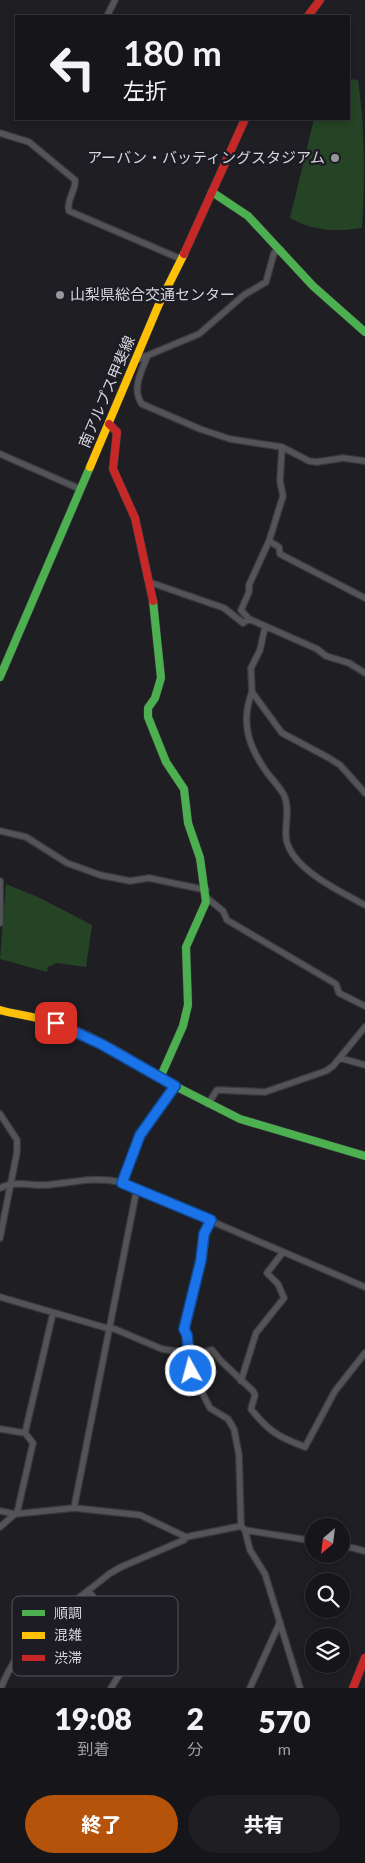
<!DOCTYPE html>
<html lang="ja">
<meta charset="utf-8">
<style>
body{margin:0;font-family:Lato,"Noto Sans JP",sans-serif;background:#1f1f23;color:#f1f3f6;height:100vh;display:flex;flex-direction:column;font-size:19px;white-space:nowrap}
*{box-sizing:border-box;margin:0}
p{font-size:16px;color:#9e9fa2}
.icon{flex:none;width:28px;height:28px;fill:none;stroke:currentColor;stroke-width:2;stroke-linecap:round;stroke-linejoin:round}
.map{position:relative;height:1688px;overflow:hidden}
.drawer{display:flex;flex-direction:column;background:#16161a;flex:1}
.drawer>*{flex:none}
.top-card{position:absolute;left:15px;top:15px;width:335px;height:105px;border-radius:0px;box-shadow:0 2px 8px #0003,0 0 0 1px #353539;background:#16161a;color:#f1f3f6;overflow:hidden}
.needle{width:32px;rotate:208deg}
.buttons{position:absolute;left:305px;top:1518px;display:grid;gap:10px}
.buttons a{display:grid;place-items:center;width:45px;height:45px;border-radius:50%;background:#16161a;box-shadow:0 2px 8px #0003,0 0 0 1px #353539;font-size:25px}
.pin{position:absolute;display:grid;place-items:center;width:42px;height:42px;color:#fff;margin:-21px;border-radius:10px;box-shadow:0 2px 8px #0006}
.me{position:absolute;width:55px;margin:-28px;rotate:353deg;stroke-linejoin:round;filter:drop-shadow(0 0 4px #0008)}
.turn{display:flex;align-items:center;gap:18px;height:105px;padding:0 25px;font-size:22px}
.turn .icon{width:65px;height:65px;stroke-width:2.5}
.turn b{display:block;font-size:35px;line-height:42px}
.eta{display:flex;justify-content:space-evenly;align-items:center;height:85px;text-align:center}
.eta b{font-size:30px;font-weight:800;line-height:35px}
.action{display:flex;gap:10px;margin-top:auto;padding:10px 25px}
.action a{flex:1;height:58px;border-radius:30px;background:#b45309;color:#fff;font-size:20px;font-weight:800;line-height:58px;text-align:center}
.action a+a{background:#1f1f23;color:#f1f3f6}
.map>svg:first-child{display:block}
.green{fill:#244425}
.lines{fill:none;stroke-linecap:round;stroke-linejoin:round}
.street-casing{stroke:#3a393e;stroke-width:8}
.fast-casing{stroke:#3a393e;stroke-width:9}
.slow-casing{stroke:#3a393e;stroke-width:9}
.jam-casing{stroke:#3a393e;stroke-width:9}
.street{stroke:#545458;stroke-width:5.5}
.fast{stroke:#4caf50;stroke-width:8}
.slow{stroke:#ffc107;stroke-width:8}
.jam{stroke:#c62828;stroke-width:8}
.route-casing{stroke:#114b97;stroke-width:12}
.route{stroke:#1a73e8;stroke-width:9}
.poi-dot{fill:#96969c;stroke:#1d1c25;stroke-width:2}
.labels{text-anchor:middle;stroke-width:5;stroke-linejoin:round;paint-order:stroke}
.poi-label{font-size:15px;fill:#d7d6dd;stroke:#1d1c25;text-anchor:end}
.street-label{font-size:15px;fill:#d7d6dd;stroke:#1d1c25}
.key{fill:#1d1c25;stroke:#55545c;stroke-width:1}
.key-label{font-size:14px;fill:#d7d6dd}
</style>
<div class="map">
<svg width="365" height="1688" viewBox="0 0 365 1688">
<rect width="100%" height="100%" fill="#1e1e23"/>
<path class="green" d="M349 79 358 80C365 128 365 179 362 228 338 232 312 231 290 218L314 119H349Z
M6 884 40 898 92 925 86 967 57 963 48 967 47 972 0 959Z"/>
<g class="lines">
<g class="street-casing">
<path id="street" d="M107 16 115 0
M0 133 29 142 75 180C76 191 66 200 69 211L181 259
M147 357C142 370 131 390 142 404L200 429 230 439 282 447 309 461 317 462 343 458 365 461
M134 361 199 334 244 295 266 282 274 253 281 250
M282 447 280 481 283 496 269 541 249 585V592L241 610 249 619 317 649 326 656 349 663 365 673
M0 454 80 489
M269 541 279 547 280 554 365 598
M149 582 224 608 243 623 249 619
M265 627 260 650 251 668 252 692 282 733 329 758 340 765 365 793
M252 692C240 723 249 748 268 774 273 780 280 788 284 795 290 808 285 824 286 837 289 868 341 892 365 905
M0 831 26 837 67 863 100 875 130 881 149 878 206 890
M0 881V923
M207 898 223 911 227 920 336 984 339 993 365 1006
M340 1058 365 1065
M208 1104 217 1090 265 1092 326 1071 333 1066 365 1027
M0 1114 17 1140V1152L0 1238
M122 1183 140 1135 175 1086
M0 1188C14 1180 31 1186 46 1185 71 1183 94 1176 120 1182L365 1287
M211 1220 204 1234 201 1260 184 1329 187 1335 191 1371 210 1408 228 1419 234 1429 239 1455 241 1526 245 1530 250 1550 265 1574 300 1688
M0 1297 110 1329
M110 1327 162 1349 188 1353
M188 1356 212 1350 221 1361 253 1391 255 1395 251 1409C269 1432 279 1437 305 1447L335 1391 365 1353
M241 1381 256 1333 284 1298 278 1284 267 1273 283 1252
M0 1429 25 1433 53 1313
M74 1508 137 1188
M0 1511 15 1514
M17 1513 33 1443 25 1433
M0 1527 15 1514 74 1508 140 1515 186 1537 241 1526
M245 1530 314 1541
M341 1545 365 1551
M89 1591 105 1613 133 1635 138 1642 137 1647 111 1688
M122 1672 106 1661 128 1631
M1 1688C19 1638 69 1607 109 1574L121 1567 184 1540 186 1537
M250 1688 280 1622"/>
</g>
<g class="fast-casing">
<path id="fast" d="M212 192 248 216 313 286 365 332
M153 601 161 678 155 698 148 708V717L166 762 184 789 188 823 200 858 206 902 186 947 188 1005 183 1026 160 1078
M0 677 90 467
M175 1086 240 1119 365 1156"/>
</g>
<g class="slow-casing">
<path id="slow" d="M90 467 159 304 184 254
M0 1010C18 1015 38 1017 56 1023 98 1037 137 1063 175 1086"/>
</g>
<g class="jam-casing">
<path id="jam" d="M308 16 320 0
M184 254 245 119
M109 424 117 432 113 469 135 518 153 601
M353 1688 365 1658"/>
</g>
<use href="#street" class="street"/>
<use href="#fast" class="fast"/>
<use href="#slow" class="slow"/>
<use href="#jam" class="jam"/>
</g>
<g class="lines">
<g class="route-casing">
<path id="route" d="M56 1023 101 1044 175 1086 140 1135 122 1183 211 1220 204 1234 201 1260 184 1329 187 1335 191 1371"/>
</g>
<use href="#route" class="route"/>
</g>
<g class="poi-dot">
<circle cx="335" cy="158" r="5"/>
<circle cx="60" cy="295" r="5"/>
</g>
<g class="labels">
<g class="poi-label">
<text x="325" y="163">アーバン・バッティングスタジアム</text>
<text x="70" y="300" text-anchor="start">山梨県総合交通センター</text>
</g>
<g class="street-label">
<text transform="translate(107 392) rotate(-67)" y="5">南アルプス甲斐線</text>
</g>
</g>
<rect x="12" y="1596" width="166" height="80" rx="8" class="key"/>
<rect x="22" y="1610" width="23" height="6" fill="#4caf50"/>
<rect x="22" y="1632" width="23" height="7" fill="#ffc107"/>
<rect x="22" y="1655" width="23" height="6" fill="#c62828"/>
<g class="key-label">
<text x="54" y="1618">順調</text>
<text x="54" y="1640">混雑</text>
<text x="54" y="1663">渋滞</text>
</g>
</svg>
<div class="buttons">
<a><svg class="needle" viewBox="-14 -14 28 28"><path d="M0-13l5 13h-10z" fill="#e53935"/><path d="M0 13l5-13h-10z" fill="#9e9fa2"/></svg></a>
<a><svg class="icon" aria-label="search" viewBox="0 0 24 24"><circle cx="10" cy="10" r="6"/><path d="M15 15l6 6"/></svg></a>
<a><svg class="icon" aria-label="layers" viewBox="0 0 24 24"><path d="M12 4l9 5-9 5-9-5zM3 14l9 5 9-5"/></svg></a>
</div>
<div class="pin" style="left:56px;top:1023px;background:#d93025"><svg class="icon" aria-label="arrive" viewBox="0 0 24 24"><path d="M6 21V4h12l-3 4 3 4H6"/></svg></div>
<svg class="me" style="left:191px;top:1371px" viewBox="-20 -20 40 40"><circle r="17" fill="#1a73e8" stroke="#fff" stroke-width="3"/><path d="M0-11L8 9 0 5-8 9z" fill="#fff"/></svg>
<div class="top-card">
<div class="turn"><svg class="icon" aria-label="left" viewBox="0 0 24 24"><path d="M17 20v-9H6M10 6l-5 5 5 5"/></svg><div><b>180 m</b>左折</div></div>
</div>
</div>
<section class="drawer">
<div class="eta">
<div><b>19:08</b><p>到着</p></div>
<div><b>2</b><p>分</p></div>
<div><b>570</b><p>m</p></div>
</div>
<div class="action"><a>終了</a><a>共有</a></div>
</section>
